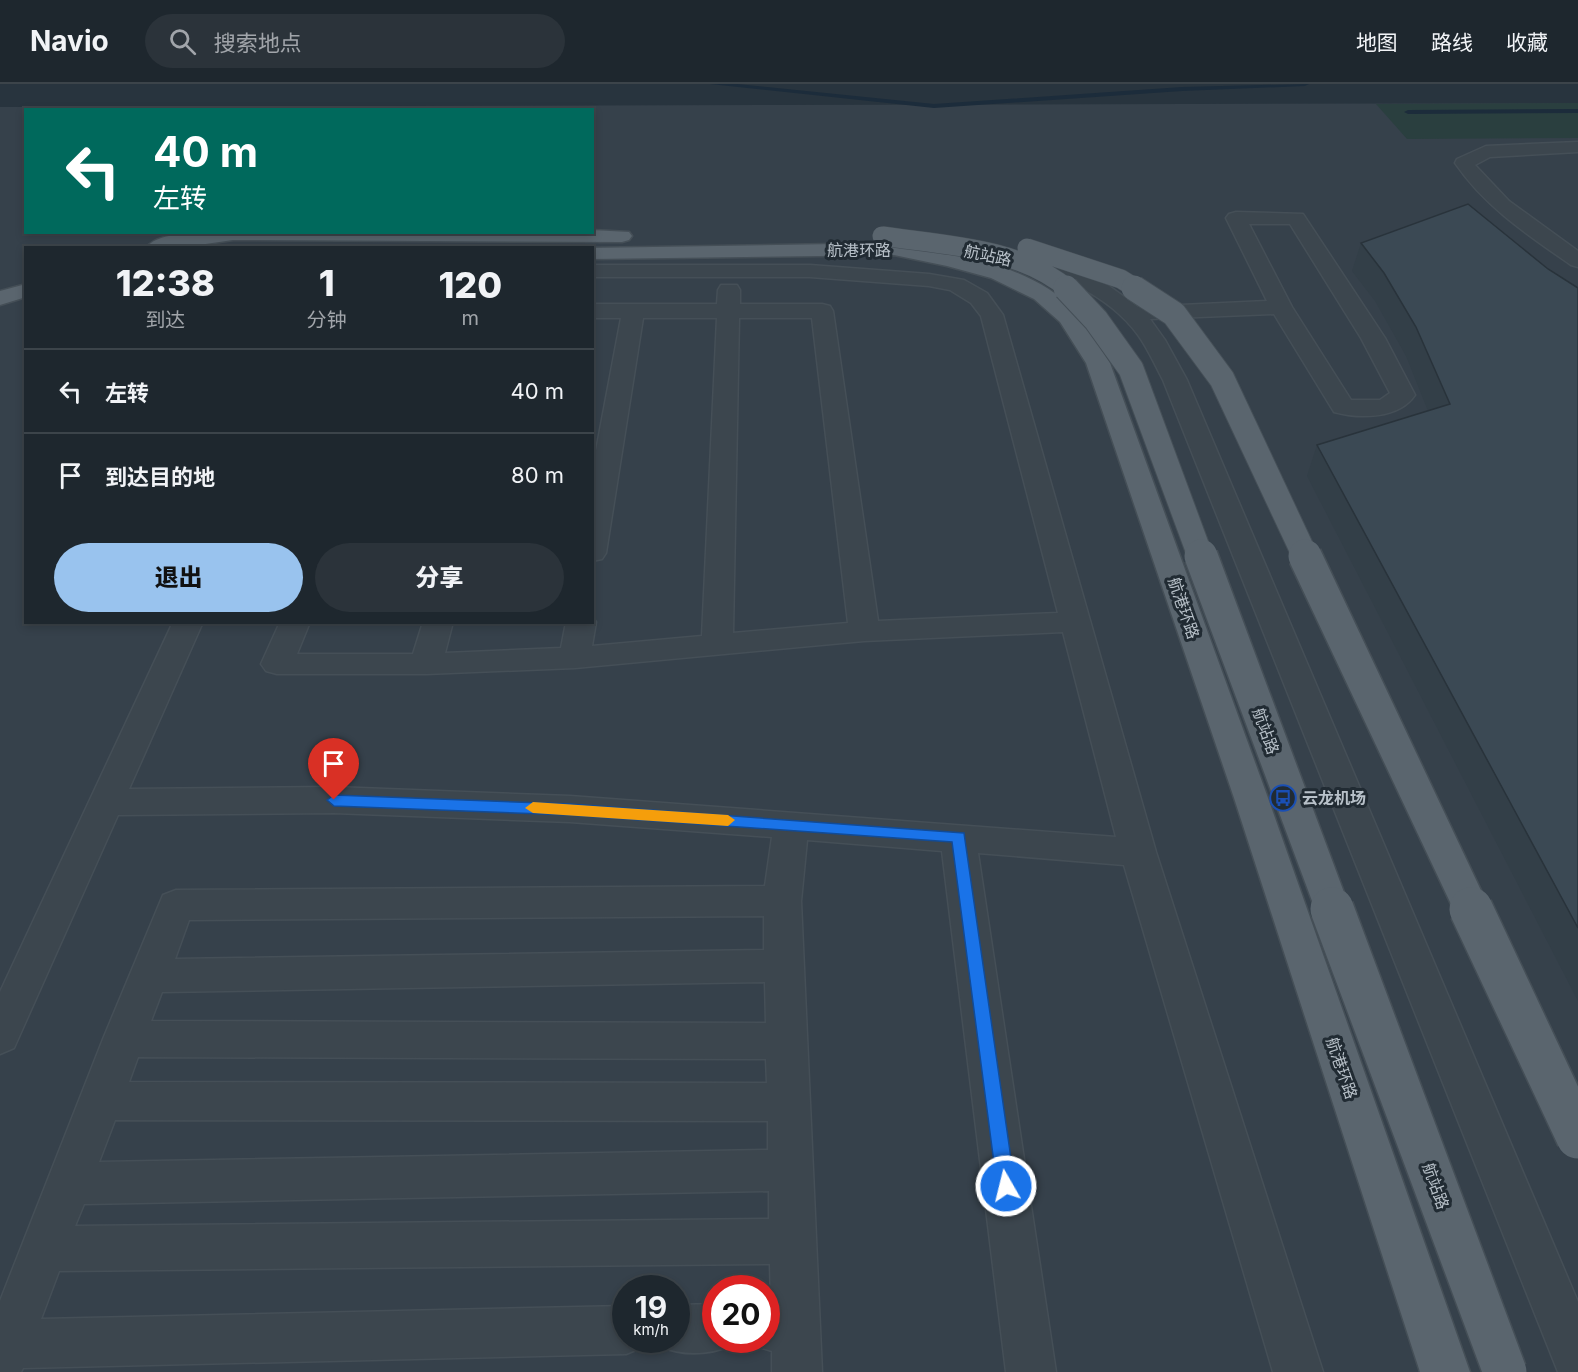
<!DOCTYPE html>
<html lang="zh">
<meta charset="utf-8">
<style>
body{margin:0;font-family:Inter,"Noto Sans SC",sans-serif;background:#2b333a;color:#f1f3f6;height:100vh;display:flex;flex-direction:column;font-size:22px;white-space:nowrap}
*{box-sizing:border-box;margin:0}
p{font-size:20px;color:#a1a5aa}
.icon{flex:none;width:33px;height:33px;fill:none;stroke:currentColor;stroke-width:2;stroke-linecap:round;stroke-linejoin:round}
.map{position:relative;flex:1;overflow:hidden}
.side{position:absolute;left:24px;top:162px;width:570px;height:378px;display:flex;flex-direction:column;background:#1e272e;border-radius:0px;box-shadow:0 3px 9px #0003,0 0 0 2px #3c444a}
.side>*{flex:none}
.banner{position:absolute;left:24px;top:24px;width:570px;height:126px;border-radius:0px;box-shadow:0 3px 9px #0003,0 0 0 2px #3c444a;background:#00695c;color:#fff;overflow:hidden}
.speed{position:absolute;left:612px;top:1191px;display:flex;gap:12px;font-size:30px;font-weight:700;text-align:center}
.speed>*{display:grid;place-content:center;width:78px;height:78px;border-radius:50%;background:#1e272e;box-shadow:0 3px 9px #0003,0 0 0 2px #3c444a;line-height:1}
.speed small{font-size:15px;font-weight:400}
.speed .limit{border:9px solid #d22;background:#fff;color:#111}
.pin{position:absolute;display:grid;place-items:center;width:51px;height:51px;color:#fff;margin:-62px -26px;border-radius:50% 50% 50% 0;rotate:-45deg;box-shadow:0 0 6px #0007}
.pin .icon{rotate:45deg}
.me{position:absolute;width:66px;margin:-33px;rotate:352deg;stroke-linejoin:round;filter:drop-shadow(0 0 4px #0008)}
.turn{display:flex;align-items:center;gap:21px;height:126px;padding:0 30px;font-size:27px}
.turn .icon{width:78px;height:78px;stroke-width:2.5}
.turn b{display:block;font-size:42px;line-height:51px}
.eta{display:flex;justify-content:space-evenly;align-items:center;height:102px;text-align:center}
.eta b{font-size:36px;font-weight:800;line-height:42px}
.primary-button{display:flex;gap:12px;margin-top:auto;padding:12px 30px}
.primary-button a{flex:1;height:69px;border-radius:36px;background:#99c3ee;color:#111;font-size:24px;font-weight:800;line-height:69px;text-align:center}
.primary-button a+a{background:#2b333a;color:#f1f3f6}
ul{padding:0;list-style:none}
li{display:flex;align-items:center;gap:18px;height:84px;padding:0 30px;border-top:2px solid #3c444a}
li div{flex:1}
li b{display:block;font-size:22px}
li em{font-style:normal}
header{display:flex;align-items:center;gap:36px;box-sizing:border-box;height:84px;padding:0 30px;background:#1e272e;border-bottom:2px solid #3c444a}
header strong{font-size:28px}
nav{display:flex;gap:33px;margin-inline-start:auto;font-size:21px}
.search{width:420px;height:54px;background:#2b333a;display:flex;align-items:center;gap:15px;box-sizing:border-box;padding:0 21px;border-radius:33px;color:#a1a5aa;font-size:22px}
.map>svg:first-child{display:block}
.airport{fill:#36414b;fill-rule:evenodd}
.green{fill:#2a3f3f}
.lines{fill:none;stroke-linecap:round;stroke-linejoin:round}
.stream{fill:#1c2c3b;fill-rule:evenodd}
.minor-casing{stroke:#454f57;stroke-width:3}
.major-casing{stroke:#454f57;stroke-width:3}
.minor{fill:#3c464e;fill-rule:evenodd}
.major{fill:#5a656e;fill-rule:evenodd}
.major-bridge-far3-casing{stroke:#454f57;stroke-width:20;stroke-linecap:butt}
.major-bridge-far2-casing{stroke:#454f57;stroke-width:27;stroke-linecap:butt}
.major-bridge-far1-casing{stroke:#454f57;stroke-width:36;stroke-linecap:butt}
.major-bridge-casing{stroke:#454f57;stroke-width:46;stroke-linecap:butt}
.major-bridge-far3{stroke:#5a656e;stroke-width:19}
.major-bridge-far2{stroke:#5a656e;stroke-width:25}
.major-bridge-far1{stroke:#5a656e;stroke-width:33}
.major-bridge{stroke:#5a656e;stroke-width:43}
.wall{fill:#333f48}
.building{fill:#3b4954;stroke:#29333b;stroke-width:1.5}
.route{fill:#1a73e8;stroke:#114b97;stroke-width:1.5}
.slow{fill:#f59e0b}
.labels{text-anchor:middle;stroke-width:6;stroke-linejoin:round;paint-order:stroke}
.street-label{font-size:16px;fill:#b8c1c9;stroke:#212b33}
.poi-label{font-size:16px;font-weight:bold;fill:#b8c1c9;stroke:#212b33;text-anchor:start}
</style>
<header>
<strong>Navio</strong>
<div class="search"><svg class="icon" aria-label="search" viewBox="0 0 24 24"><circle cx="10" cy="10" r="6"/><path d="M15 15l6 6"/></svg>搜索地点</div>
<nav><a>地图</a><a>路线</a><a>收藏</a></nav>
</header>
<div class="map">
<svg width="1578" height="1288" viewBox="0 0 1578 1288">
<rect width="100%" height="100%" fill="#28343e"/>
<path class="airport" d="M1578 19V1288H0V23ZM26 26H592V148H26ZM26 164H592V538H26ZM626 1204H676V1256H626ZM716 1204H766V1256H716Z"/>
<path class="green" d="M1578 19V54L1407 55 1376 20Z"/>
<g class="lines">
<path class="stream" d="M710 0H737L934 20 1182 3 1309 0 1305 2 1182 7 934 24Z
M1578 25V29L1408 30 1404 28 1408 26Z"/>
<g class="minor-casing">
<path id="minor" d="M1578 58V68L1490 73 1475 81 1509 117 1578 167V183L1571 181C1528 151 1485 123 1455 79L1457 75 1486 62Z
M1236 128 1303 130 1385 254 1415 311C1399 335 1360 335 1334 328L1274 230 1150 235 1165 256 1187 296 1578 1218V1288H1558L1163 296C1155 281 1148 265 1138 251 1107 208 1051 188 1002 175L999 171 1002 167 1009 165 1072 184 1109 202 1138 223 1267 217 1226 134 1229 130ZM1249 140H1290L1361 254 1390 309 1380 316H1351L1292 223Z
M592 181H810L929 190 964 196 987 209 1003 231 1156 768 1323 1288H1273L1124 781 978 769 1056 1288H1006L942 767 807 756 801 817 822 1288H772V1267L749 1260 747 1256H766V1219H771L770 1180 59 1187 41 1235 626 1222V1256H646L643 1263 626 1270 23 1284 21 1288H0V1217L103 955 163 811 176 806 765 802 772 753 570 738 334 729 118 731 14 964 0 970V908L173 538H203L129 705 334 703 570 712 1116 753 1063 548 864 557 575 584 426 590H277L266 587 261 580 280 538H310L297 570H413L423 538H453L445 569 561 564 566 538H592V532L596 538 592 562 702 552 717 234H643L606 469 602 475 592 477V388L621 234H592V220H717L718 206 721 201H737L740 206V220H822L830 222 833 227 878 537 1058 529 981 232 971 219 950 206 929 202 810 193H592ZM739 234H812L848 539 733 549ZM764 832V866L175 875 189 836ZM765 898 766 939 151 937 162 908ZM138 973 766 975 767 999 129 998ZM115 1036 768 1037V1066L99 1078ZM769 1107V1135L75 1142 84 1120Z
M716 1220V1256H735L733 1261C709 1271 683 1272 659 1262L656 1256H676V1221Z"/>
</g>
<g class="major-casing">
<path id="major" d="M592 146 629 148 632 152 629 156 622 158 233 156 178 164H146C155 151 181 150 196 148H592Z
M894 159C956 171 1031 179 1077 229 1090 243 1099 263 1110 279L1268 714 1470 1288H1420L1234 714 1086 279 1060 238 1034 215 991 194 947 182 894 171 592 175V164H589Z
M26 200V213L0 221V207Z"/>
</g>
<use href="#minor" class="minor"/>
<use href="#major" class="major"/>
<g class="major-bridge-far3-casing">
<path id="major-bridge-far3" d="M882 152C943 161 1019 163 1068 205
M1027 164 1121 195 1137 205"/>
</g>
<g class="major-bridge-far2-casing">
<path id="major-bridge-far2" d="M1066 204 1096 236 1131 285 1201 474
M1134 204 1174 230 1222 295 1306 474"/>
</g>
<g class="major-bridge-far1-casing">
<path id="major-bridge-far1" d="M1201 472 1333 826
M1305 472 1472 826"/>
</g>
<g class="major-bridge-casing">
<path id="major-bridge" d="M1332 825 1505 1288
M1471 825 1578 1053"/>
</g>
<use href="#major-bridge-far3" class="major-bridge-far3"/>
<use href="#major-bridge-far2" class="major-bridge-far2"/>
<use href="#major-bridge-far1" class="major-bridge-far1"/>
<use href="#major-bridge" class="major-bridge"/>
</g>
<path class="wall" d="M1361 159 1548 185 1578 204V917L1307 392 1317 361 1428 327 1406 272 1375 217 1352 187Z"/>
<path class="building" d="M1468 120 1548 185 1578 204V844L1317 361 1450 320 1416 243 1384 189 1361 159Z"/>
<path class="route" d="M334 711 570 720 964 749 1015 1102 1012 1108 1006 1111 999 1108 997 1102 952 758 570 731 334 722 327 716Z"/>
<path class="slow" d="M533 718 728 731 735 736 728 742 533 729 525 724Z"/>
<defs>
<g id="bus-ring" transform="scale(1.35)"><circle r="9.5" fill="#212b33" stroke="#1a4fb4" stroke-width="1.5"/><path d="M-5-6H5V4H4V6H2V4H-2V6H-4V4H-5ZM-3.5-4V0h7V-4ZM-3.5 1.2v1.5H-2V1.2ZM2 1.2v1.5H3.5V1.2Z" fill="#1a4fb4"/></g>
</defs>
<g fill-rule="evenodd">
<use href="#bus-ring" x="1283" y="714"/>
</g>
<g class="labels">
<g class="street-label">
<text x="859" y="172">航港环路</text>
<text transform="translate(988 171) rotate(12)" y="6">航站路</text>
<text transform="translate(1184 524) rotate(71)" y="6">航港环路</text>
<text transform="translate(1266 647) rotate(70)" y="6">航站路</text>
<text transform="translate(1342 984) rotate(71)" y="6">航港环路</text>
<text transform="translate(1436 1102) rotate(70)" y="6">航站路</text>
</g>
<g class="poi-label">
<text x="1302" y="720">云龙机场</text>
</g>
</g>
</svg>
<div class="speed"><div>19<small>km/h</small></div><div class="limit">20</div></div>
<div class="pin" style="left:334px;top:716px;background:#d93025"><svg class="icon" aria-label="arrive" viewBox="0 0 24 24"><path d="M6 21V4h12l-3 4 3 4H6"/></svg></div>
<svg class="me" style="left:1006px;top:1102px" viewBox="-20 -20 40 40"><circle r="17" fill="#1a73e8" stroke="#fff" stroke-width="3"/><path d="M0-11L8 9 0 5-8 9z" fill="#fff"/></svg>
<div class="banner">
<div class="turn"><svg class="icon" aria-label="left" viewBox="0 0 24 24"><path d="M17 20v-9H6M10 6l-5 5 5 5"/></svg><div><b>40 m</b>左转</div></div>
</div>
<section class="side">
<div class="eta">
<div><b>12:38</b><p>到达</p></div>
<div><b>1</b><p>分钟</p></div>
<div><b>120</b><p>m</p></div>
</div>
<ul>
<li><svg class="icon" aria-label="left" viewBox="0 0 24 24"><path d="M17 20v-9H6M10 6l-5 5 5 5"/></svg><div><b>左转</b></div><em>40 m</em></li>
<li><svg class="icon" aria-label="arrive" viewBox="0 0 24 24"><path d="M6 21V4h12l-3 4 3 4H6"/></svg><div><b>到达目的地</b></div><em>80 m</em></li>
</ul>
<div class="primary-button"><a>退出</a><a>分享</a></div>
</section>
</div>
